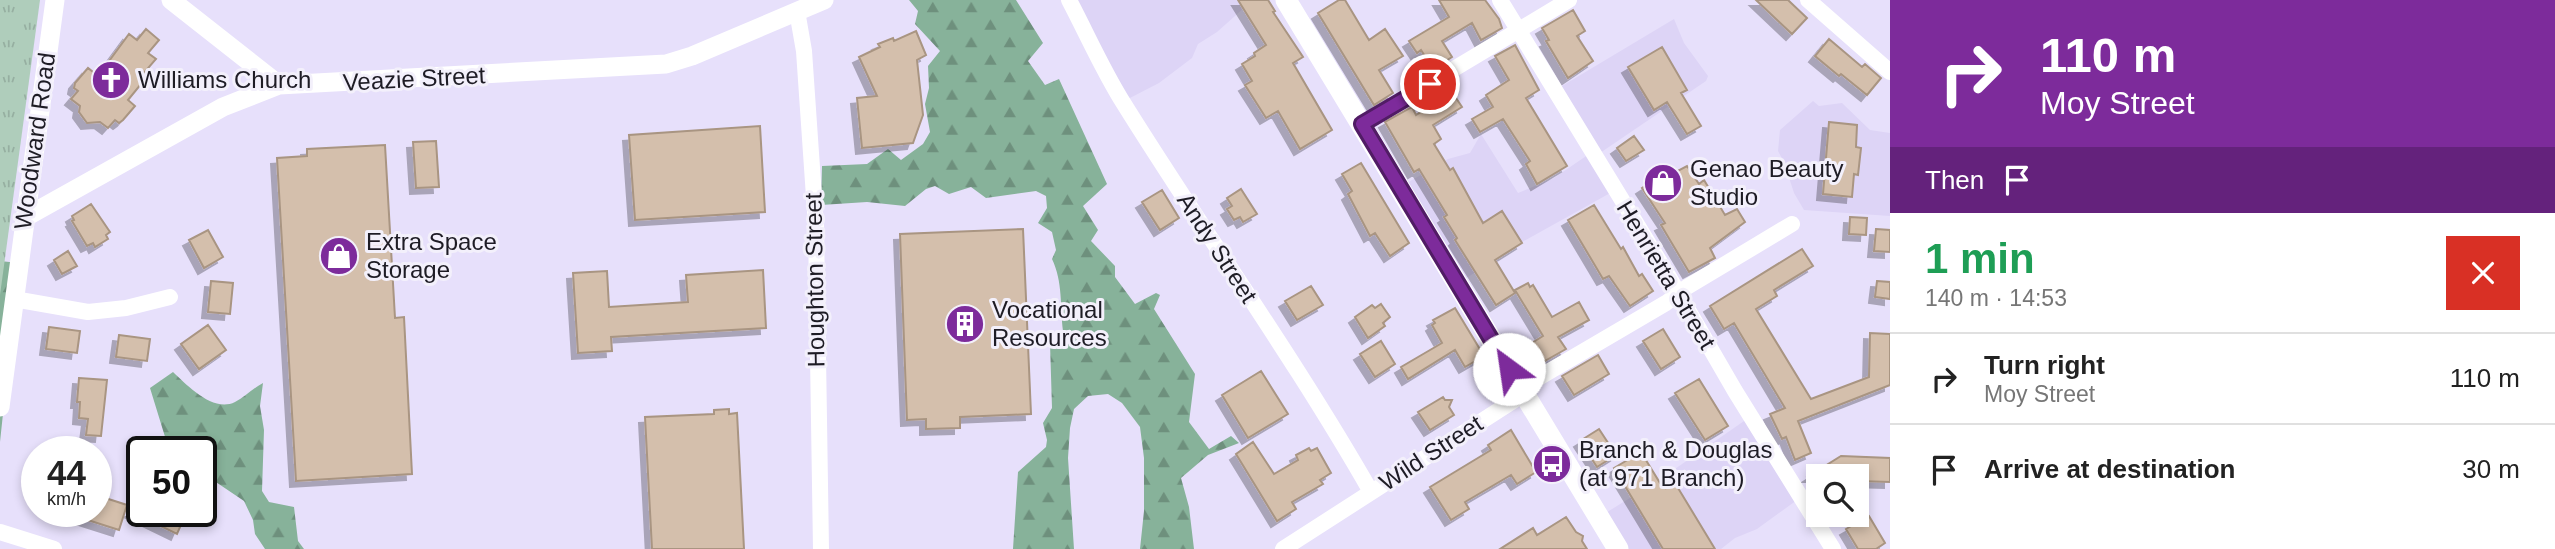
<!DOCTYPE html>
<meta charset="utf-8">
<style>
body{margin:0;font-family:Arial,sans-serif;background:#f2f2f2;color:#222;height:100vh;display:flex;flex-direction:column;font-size:26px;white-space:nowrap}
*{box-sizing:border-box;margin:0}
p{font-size:23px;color:#767676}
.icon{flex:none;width:38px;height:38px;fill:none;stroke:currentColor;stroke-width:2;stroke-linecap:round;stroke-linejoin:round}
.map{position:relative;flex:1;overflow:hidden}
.details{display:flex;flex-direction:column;background:#fff;width:665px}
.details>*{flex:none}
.banner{background:#7d2b9b;color:#fff;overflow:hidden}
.controls{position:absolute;left:1806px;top:464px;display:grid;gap:14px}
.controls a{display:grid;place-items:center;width:63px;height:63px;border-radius:0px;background:#fff;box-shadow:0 4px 10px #0003;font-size:35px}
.speed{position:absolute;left:21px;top:436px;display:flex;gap:14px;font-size:35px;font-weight:700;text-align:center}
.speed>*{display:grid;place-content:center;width:91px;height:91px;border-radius:50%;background:#fff;box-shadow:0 4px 10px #0003;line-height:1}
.speed small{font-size:18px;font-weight:400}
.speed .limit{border:4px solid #111;border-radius:10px;background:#fff;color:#111}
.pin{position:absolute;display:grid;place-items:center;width:60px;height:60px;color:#fff;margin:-30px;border:4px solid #fff;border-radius:50%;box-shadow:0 2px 7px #0007}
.me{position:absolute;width:77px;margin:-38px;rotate:329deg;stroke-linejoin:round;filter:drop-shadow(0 0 5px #0008)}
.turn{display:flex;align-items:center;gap:24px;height:147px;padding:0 35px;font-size:32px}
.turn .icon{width:91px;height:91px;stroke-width:2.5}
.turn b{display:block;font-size:49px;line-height:60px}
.then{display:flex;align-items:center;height:66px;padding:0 35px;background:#0003;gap:14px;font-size:26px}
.round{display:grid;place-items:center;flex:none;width:74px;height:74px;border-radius:0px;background:#f2f2f2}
.headline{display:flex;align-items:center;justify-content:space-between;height:119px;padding:0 35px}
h1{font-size:42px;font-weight:700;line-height:52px;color:#1e9e55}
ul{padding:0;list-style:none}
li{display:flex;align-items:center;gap:21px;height:91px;padding:0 35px;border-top:2px solid #e0e0e0}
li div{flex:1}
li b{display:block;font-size:26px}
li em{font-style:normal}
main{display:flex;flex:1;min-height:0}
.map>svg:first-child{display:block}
.built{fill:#ddd4f6}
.forest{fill:url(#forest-firs)}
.park{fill:url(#park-tufts)}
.building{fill:#d4bfac;stroke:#a99582;stroke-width:2;filter:url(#shadow)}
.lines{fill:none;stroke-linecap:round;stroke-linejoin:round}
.minor{stroke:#fff;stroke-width:16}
.tertiary{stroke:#fff;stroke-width:19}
.secondary{stroke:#fff;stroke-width:21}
.route-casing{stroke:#511c65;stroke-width:18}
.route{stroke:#7d2b9b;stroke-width:12}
.labels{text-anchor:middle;stroke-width:6;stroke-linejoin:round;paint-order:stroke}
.street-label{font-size:24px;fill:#1e1c25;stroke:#f3f0fb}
.poi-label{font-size:24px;fill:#1e1c25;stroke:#f3f0fb;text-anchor:start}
</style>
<main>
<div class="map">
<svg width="1890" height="549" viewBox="0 0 1890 549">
<defs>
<pattern id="forest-firs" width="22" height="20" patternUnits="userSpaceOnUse" patternTransform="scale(1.75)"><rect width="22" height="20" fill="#87b29a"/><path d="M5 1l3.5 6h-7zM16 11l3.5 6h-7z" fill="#6e907d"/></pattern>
<pattern id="park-tufts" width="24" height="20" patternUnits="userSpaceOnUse" patternTransform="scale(1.75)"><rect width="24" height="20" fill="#afcdbb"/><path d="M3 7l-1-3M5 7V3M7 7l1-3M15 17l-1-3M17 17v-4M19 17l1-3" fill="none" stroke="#96afa1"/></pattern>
<filter id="shadow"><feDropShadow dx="-6" dy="6" stdDeviation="0" flood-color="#0004"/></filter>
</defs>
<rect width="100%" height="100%" fill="#e7e0fb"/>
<path class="built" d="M1074 0H1253L1217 32 1198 44 1192 58 1159 83 1126 100Z
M1674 19 1684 43 1708 76 1706 81 1600 153 1621 187 1522 242 1462 281 1407 183 1448 159 1470 153 1481 134 1518 193 1554 178 1595 150 1557 89Z
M1813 101 1819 106 1842 103 1870 130 1890 133V216L1804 210 1794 193 1784 162 1778 151 1780 130Z
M1757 412 1804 495 1757 529 1735 538 1721 549H1624L1604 514 1659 480Z"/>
<path class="forest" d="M909 0H1016L1043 43 1028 61 1045 85 1059 79 1107 184 1083 206 1098 230 1091 241 1115 266V277L1135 304 1156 293 1160 295 1154 309 1195 374 1189 422 1209 449 1231 436 1239 443 1208 455 1181 478 1189 507 1194 549H1140L1144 511V458L1140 427 1122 403 1108 394 1088 396 1074 409 1070 428 1068 458 1074 549H1013L1018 472 1046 447 1047 440 1043 423 1052 408 1050 343 1063 331C1060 306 1063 282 1052 259L1056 250 1052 232 1038 223 1047 208 1046 196 1036 191 986 198 971 187 949 194 935 186 926 189 905 206 867 202 821 205 822 166 867 164 888 149 901 160 923 144 930 132 925 104 929 88 928 66 940 51 915 24 918 11Z
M0 261 19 263 0 442Z
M173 372C187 385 213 413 235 402 245 397 253 388 263 383L260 406 264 430 262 491 269 502 294 507 298 541 304 549H265L255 534 253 520 244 501 201 472V452L176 451 166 440 150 388Z"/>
<path class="park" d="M0 0H40L0 295Z"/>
<path class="building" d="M1238 0H1268L1275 11 1273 12 1303 57 1293 63 1332 130 1300 149 1278 111 1266 118 1245 85 1252 81 1242 64 1255 56 1254 53 1266 45Z
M1339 0H1345L1369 40 1385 29 1403 56 1379 70 1393 93 1374 105 1318 13Z
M1439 0H1485L1499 19 1502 28 1481 40 1472 23 1442 41 1452 57 1433 69 1421 50 1417 53 1409 41 1449 17Z
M1756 0H1788L1807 18 1792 34Z
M1573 10 1585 31 1577 36 1593 61 1568 78 1546 41 1549 40 1542 28Z
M146 29 159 40 148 53 156 59 142 75 146 78 128 100 135 106 123 120 119 123 115 120 108 128 100 122 87 123 79 112 80 106 71 99 78 91 74 88 75 83 88 68 98 76 129 34 137 40Z
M916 31 926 55 917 60 923 115 913 143 862 148 857 98 877 96 859 57 880 47 878 44 893 38 894 41Z
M1829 39 1862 67 1865 64 1881 78 1867 95 1841 74 1839 76 1815 56Z
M1515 45 1539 90 1526 98 1567 166 1537 184 1526 164 1530 161 1503 119 1480 132 1472 119 1493 107 1486 95 1509 80 1495 56Z
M1662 47 1687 90 1681 93 1701 126 1687 134 1667 102 1654 110 1628 67Z
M1452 92 1462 107 1433 125 1441 139 1434 144 1450 170 1453 168 1483 223 1502 211 1522 243 1495 260 1515 293 1496 305 1455 240 1457 238 1444 217 1447 215 1419 169 1414 172 1385 122 1412 107 1416 115Z
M1829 122 1857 125 1856 147 1861 148 1858 175 1854 174 1852 197 1823 194Z
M760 126 765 212 635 220 629 135Z
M1634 136 1644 150 1626 161 1617 148Z
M436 141 439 187 416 188 413 142Z
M385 145 395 318 404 317 412 474 296 481 277 158 307 156V149Z
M1361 163 1409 243 1390 256 1375 233 1370 236 1348 194 1352 191 1342 174Z
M1687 166 1699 184 1704 180 1725 215 1737 209 1745 222 1710 248 1715 258 1689 272 1661 225 1665 223 1642 188 1671 169 1674 173Z
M1241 189 1257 214 1243 222 1240 217 1234 220 1227 209 1232 206 1227 198Z
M1162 190 1179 218 1160 230 1142 202Z
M91 204 110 232 106 235 108 239 95 247 93 243 87 246 72 221 74 220 72 216Z
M1594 205 1621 249 1623 247 1639 276 1642 274 1653 291 1630 306 1609 276 1603 279 1568 220Z
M1850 217 1867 218 1866 235 1849 234Z
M1023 229 1031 414 960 417V428L926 429V419L907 420 900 234Z
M1876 229 1890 230V252L1874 251Z
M208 230 223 257 204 268 189 240Z
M1802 249 1813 266 1774 290 1777 296 1756 309 1811 399 1869 377 1870 333 1890 334V385L1798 421 1811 453 1795 460 1786 437 1782 439 1770 414 1785 408 1734 323 1724 329 1710 306Z
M68 251 77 266 62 274 54 260Z
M763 270 766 328 611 337 612 351 578 353 573 273 607 271 609 307 688 302 686 275Z
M211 281 233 283 230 314 208 312Z
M1877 281 1890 282V299L1875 297Z
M1528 283 1530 287 1533 285 1552 317 1579 302 1589 320 1558 337 1566 349 1536 366 1524 348 1543 336 1515 290Z
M1311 286 1323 305 1297 320 1285 301Z
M1381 304 1390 317 1383 323 1385 326 1368 338 1355 317 1372 305 1375 308Z
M1455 308 1484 356 1465 367 1455 350 1408 379 1401 367 1442 343 1432 325 1435 323 1433 320Z
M208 325 226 350 199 369 181 344Z
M49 327 80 331 77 353 46 349Z
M1663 329 1680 357 1661 369 1643 341Z
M119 335 150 339 147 361 116 357Z
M1381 341 1395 364 1375 377 1360 354Z
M1598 355 1609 374 1574 395 1562 376Z
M1261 371 1288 414 1248 438 1222 395Z
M79 378 107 380 101 436 86 435 88 419 79 418 80 402H77Z
M1699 379 1728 426 1705 440 1675 393Z
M1443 397 1445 400H1452L1449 407 1454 415 1430 430 1418 412Z
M729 409V414L737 413 744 549H652L645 417 714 414V410Z
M1599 429 1616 455 1597 467 1580 441Z
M1511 430 1536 472 1517 484 1511 475 1465 502 1469 509 1451 520 1430 487 1491 450 1488 445Z
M1253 442 1274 474 1298 460 1296 455 1309 448 1311 451 1317 448 1331 473 1320 480 1323 484 1292 502 1296 509 1277 521 1236 454Z
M1641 452 1660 483 1663 482 1666 488 1675 483 1715 549H1663L1614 468Z
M1841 456 1890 458V482L1857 481V476H1809Z
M96 495 127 505 119 530 69 514 70 511H96Z
M130 511H187L177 534Z
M1869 516 1885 543 1876 549H1858L1846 529Z
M1566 517 1576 532 1583 536 1582 541 1587 549H1500L1533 528 1537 535Z"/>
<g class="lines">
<path class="minor" d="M1069 0C1087 34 1103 71 1124 104 1205 234 1295 359 1371 492
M1500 0 1669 277 1735 391 1833 549
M1808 0 1890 72
M797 11 804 51 816 226 821 549
M1362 124 1569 0
M14 299 88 312 126 308 170 297
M0 532 54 549
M1283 549 1513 401 1533 381 1666 303 1687 287 1792 224"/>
<path class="tertiary" d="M171 0 279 85
M24 218 223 107 279 85 666 64 692 56 824 0
M0 407 55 0"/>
<path class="secondary" d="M1286 0 1618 549"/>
</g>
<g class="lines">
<g class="route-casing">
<path id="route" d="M1430 84 1362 124 1509 369"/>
</g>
<use href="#route" class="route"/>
</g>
<defs>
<g id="church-disc" transform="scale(2.0125)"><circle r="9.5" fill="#7d2b9b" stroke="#f3f0fb"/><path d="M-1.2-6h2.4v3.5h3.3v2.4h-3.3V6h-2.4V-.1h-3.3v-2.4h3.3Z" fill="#fff"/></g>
<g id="shop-disc" transform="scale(2.0125)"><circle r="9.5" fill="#7d2b9b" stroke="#f3f0fb"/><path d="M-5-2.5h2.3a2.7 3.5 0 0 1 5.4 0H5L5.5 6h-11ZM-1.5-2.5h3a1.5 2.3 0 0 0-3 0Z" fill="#fff"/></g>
<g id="building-disc" transform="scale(2.0125)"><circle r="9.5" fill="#7d2b9b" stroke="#f3f0fb"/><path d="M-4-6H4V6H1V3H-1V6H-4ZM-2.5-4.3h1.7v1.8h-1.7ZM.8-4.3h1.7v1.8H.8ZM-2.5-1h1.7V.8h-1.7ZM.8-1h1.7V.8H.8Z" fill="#fff"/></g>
<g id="bus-disc" transform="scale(2.0125)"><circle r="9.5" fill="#7d2b9b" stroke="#f3f0fb"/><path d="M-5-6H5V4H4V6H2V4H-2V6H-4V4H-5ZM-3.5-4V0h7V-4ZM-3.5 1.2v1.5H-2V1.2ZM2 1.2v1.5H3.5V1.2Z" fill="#fff"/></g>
</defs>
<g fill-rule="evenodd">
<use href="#church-disc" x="111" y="80"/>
<use href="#shop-disc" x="1663" y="183"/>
<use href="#shop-disc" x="339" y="256"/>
<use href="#building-disc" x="965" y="324"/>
<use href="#bus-disc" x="1552" y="464"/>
</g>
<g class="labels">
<g class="street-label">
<text transform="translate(414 79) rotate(-3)" y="8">Veazie Street</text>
<text transform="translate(35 141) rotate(-82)" y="8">Woodward Road</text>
<text transform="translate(1217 248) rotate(57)" y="8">Andy Street</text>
<text transform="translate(1666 275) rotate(59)" y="8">Henrietta Street</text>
<text transform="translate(815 280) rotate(-91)" y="8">Houghton Street</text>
<text transform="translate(1431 453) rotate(-33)" y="8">Wild Street</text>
</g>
<g class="poi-label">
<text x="138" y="88">Williams Church</text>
<text x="1690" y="177">Genao Beauty<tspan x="1690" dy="28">Studio</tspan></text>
<text x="366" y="250">Extra Space<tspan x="366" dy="28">Storage</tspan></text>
<text x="992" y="318">Vocational<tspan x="992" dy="28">Resources</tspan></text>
<text x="1579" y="458">Branch &amp; Douglas<tspan x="1579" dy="28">(at 971 Branch)</tspan></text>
</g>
</g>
</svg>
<div class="controls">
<a><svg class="icon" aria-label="search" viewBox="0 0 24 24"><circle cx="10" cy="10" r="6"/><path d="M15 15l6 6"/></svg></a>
</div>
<div class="speed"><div>44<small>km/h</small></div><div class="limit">50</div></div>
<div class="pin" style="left:1430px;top:84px;background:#d93025"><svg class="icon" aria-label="arrive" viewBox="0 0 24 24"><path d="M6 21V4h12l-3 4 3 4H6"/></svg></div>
<svg class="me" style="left:1509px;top:369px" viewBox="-20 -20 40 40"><circle r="19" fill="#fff"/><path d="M0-13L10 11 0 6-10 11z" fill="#7d2b9b"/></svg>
</div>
<section class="details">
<div class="banner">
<div class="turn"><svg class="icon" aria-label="right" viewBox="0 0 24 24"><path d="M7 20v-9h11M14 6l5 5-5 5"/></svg><div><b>110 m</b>Moy Street</div></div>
<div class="then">Then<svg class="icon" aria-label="arrive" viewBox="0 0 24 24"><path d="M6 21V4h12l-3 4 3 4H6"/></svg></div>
</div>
<div class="headline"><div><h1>1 min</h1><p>140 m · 14:53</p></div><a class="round" style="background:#d93025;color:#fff"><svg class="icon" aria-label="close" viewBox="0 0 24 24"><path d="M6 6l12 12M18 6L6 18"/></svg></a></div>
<ul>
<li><svg class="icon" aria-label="right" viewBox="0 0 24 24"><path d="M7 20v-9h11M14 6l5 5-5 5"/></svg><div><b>Turn right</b><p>Moy Street</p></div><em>110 m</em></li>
<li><svg class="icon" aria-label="arrive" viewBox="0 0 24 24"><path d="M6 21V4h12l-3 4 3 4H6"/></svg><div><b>Arrive at destination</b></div><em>30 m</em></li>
</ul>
</section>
</main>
